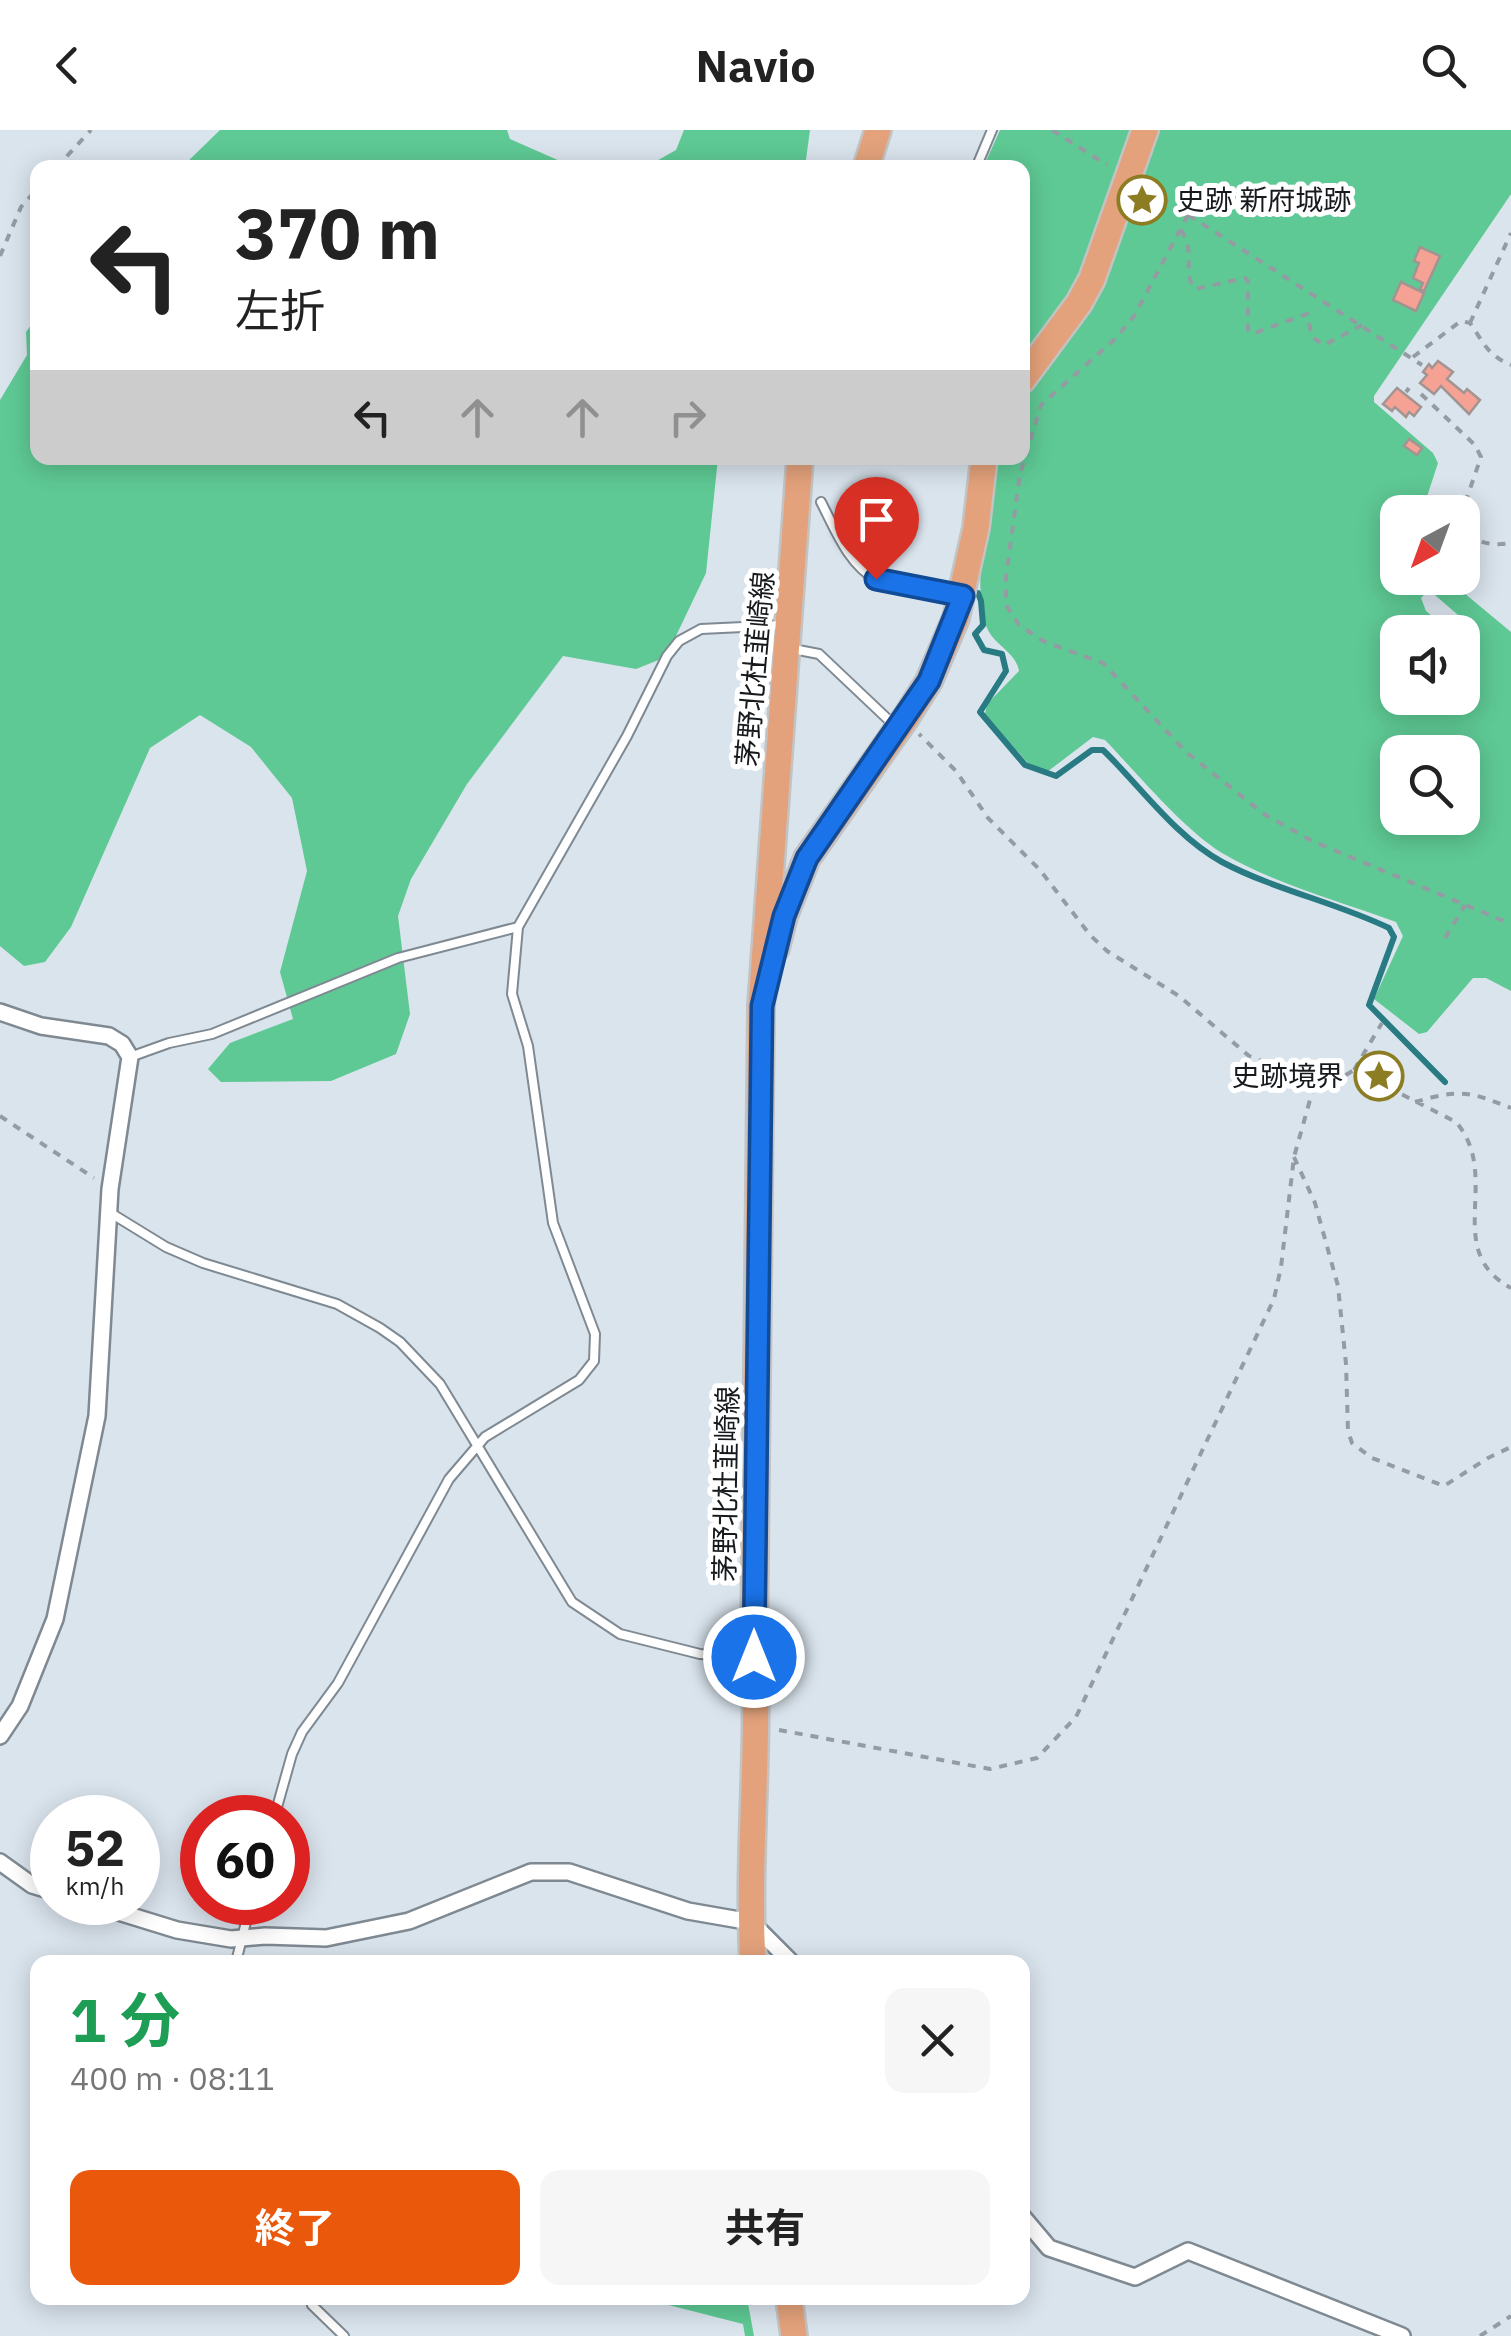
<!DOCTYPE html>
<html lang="ja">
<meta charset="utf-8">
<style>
body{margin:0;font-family:"IBM Plex Sans","Noto Sans JP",sans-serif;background:#f6f6f6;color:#222;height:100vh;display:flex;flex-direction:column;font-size:38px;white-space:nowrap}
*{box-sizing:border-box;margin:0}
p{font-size:32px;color:#767676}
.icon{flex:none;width:55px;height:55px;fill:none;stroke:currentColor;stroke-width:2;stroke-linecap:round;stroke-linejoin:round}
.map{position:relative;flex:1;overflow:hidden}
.drawer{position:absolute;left:30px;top:1825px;width:1000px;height:350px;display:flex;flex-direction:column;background:#fff;border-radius:20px;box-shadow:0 5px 25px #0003}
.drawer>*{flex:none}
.hud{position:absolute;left:30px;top:30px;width:1000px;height:305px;border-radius:20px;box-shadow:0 5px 25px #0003;background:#fff;color:#222;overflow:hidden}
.needle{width:65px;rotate:221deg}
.fabs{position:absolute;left:1380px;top:365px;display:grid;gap:20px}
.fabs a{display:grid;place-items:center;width:100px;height:100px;border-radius:20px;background:#fff;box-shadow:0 5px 25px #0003;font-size:50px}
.speed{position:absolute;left:30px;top:1665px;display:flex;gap:20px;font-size:50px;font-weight:700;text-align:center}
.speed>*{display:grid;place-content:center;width:130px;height:130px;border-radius:50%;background:#fff;box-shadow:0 5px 25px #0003;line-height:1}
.speed small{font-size:25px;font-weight:400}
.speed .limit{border:15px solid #d22;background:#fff;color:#111}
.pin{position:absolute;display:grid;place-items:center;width:85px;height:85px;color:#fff;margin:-102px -42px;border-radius:50% 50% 50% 0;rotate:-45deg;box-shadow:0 0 10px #0007}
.pin .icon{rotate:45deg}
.me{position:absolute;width:110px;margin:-55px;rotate:0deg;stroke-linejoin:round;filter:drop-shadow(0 0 8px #0008)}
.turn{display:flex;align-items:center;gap:35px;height:210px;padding:0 40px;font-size:45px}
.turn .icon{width:130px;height:130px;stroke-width:2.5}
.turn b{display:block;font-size:70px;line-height:85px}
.lanes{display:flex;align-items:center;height:95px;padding:0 40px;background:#0003;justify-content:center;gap:50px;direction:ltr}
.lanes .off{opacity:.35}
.round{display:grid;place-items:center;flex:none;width:105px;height:105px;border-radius:20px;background:#f6f6f6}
.summary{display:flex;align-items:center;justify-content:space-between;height:170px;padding:0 40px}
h1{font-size:60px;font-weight:700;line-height:75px;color:#1e9e55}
.primary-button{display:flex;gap:20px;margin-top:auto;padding:20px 40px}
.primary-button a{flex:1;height:115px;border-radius:20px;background:#ea580c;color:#fff;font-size:40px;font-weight:700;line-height:115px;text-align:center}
.primary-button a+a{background:#f6f6f6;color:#222}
header{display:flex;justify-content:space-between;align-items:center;height:130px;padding:0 40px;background:#fff;font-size:45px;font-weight:700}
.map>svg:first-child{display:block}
.forest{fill:#5ec994;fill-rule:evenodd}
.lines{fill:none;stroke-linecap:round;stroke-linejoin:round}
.stream{stroke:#287b83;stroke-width:6}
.building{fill:#f5a294;stroke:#a29492;stroke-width:2.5}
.service-casing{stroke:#7f8991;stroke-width:12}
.minor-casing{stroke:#7f8991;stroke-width:20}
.primary-casing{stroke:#c3c3c4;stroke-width:30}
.path{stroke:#949ba2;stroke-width:4;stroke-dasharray:8 8;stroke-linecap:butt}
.service{stroke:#fff;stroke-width:8}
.minor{stroke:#fff;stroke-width:15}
.primary{stroke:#e3a27b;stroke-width:25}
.route-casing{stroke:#114b97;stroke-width:25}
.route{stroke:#1a73e8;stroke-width:18}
.labels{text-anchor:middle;stroke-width:10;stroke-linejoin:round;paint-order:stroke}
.poi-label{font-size:28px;fill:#171a1d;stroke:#fff;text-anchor:start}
.street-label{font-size:28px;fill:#171a1d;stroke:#fff}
</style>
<header><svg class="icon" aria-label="back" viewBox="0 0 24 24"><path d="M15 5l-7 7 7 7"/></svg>Navio<svg class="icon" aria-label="search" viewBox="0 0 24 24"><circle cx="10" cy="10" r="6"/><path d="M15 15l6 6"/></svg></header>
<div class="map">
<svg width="1511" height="2206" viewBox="0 0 1511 2206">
<rect width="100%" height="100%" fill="#dae4ed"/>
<path class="forest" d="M220 0H507L510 9 569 35 653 33 676 20 684 0H810L805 37H182Z
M1000 0H1133C1109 67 1081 178 1023 222L1022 38H983Z
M1156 0H1511V64L1374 266V272L1433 323 1438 333 1422 382H1398V448H1446L1511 502V861L1486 848H1473L1427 902 1419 904 1374 869 1403 806 1396 792C1339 771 1275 754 1222 723 1183 699 1138 644 1105 610L1093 607 1047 642 1032 638 985 584 987 574 1019 541C1016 522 994 515 987 498 970 456 990 372 996 328H1022L1023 270 1091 172ZM1429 460 1479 503 1476 511 1463 508 1462 568H1398V502H1450L1426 481 1421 468ZM1398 622H1462V688H1398Z
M37 187 38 328H718L706 443 666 527 636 539 563 526 467 654 411 749 398 786 410 884 396 924 331 951 221 952 208 939 230 913 293 889 280 842 307 741 292 668 251 617 200 585 150 618 71 797 45 832 24 836 0 816V270L27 225 26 202Z
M651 2168H747L754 2206H745L743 2194 649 2170Z"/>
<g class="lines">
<path class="stream" d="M978 463 981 471 983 495 975 504 984 520 1002 524 1006 541 980 582 1025 635 1056 646 1092 620H1103C1141 657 1175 706 1222 732 1275 760 1335 772 1389 798L1394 807 1369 875 1445 952"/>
</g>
<path class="building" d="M1420 117 1440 126 1424 161 1420 159 1423 153 1413 148 1419 133 1414 131Z
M1401 152 1424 163 1416 181 1393 170Z
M1438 231 1453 242 1447 249 1464 263 1467 259 1480 270 1469 284 1441 256 1434 264 1420 253 1427 245 1423 242 1429 234 1432 238Z
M1397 258 1421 277 1414 286 1409 282 1406 287 1395 277 1392 281 1383 274Z
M1409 309 1422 318 1417 325 1404 316Z"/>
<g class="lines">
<g class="service-casing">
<path id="service" d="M976 38 992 0
M821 372C834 397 849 436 876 449 895 458 933 460 954 465
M793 519 819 524 895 596
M130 927 169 913 212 904 398 828 518 797 627 606 667 526 679 511 701 499 783 495
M109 1082 166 1117 203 1133 337 1174 380 1198 400 1212 440 1254 572 1472 620 1504 700 1524 751 1527
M274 1688 292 1624 302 1602 338 1553 449 1349 485 1307 579 1250 594 1231 595 1204 553 1093 528 916 512 864 518 797
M236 1832 251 1772
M310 2168 312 2175 344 2206"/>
</g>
<g class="minor-casing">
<path id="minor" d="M0 882 41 896 109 906 122 914 130 927 110 1059 97 1286 55 1489 20 1576 0 1606
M0 1732 32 1755 52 1761
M86 1772 177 1800 231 1809 265 1806 326 1808 409 1791 531 1742H569L688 1781 751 1792 791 1832
M1022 2086 1049 2118 1135 2147 1188 2121 1402 2206"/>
</g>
<g class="primary-casing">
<path id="primary" d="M866 38 878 0
M1022 250 1079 173 1092 149 1145 0
M776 818 784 786 807 728 905 589 929 551 956 488 976 398 984 328
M753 1832C747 1727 760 1622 754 1517L761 876 800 328
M789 2168 794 2206"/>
</g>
<path class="path" d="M1052 0 1107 35
M56 38 91 0
M1148 59 1422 235
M1188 85 1134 186 1116 208 1041 275 1020 344 1006 447V475L1019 495 1043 511 1103 533 1186 622 1264 684 1312 711 1511 794
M1181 100C1197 124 1181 142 1195 159L1245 148 1248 151V200L1252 204 1307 184 1312 207 1324 215 1362 195
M0 126 21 77 38 58
M1470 193 1511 103
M1413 227 1461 191 1470 193C1484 213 1487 225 1511 235
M1406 262 1409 258
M1421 264 1475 315 1481 327 1462 382
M1462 388C1468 412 1489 417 1511 413
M1445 808 1465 775
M1354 940 1382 893
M1315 952 1338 950 1354 940 1456 992C1503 1047 1441 1120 1511 1158
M1415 972C1460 959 1468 961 1511 978
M0 986 94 1048
M1294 1027 1315 1073 1338 1156 1346 1234 1348 1301 1352 1313 1372 1328 1444 1356 1488 1328 1511 1317
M779 1600 990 1639 1037 1628 1076 1587 1274 1169 1281 1137 1294 1027 1315 952 1249 926 1179 866 1107 821 1090 805 1040 740 988 688 956 641 919 604
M1480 2206 1511 2186"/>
<use href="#service" class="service"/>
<use href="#minor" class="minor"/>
<use href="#primary" class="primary"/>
</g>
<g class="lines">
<g class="route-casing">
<path id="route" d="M754 1527 762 876 784 786 807 728 929 551 963 466 876 449"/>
</g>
<use href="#route" class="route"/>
</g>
<defs>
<g id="sight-ring" transform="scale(2.5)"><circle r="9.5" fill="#fff" stroke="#8c7c22" stroke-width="1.5"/><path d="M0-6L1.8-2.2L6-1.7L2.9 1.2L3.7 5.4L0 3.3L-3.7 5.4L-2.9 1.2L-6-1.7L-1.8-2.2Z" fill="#8c7c22"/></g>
</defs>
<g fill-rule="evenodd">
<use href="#sight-ring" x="1142" y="70"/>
<use href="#sight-ring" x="1379" y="946"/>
</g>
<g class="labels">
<g class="poi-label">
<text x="1177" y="80">史跡 新府城跡</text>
<text x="1344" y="956" text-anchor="end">史跡境界</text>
</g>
<g class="street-label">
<text transform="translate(755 539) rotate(-85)" y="10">茅野北杜韮崎線</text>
<text transform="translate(726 1354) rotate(-89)" y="10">茅野北杜韮崎線</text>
</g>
</g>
</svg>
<div class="fabs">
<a><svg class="needle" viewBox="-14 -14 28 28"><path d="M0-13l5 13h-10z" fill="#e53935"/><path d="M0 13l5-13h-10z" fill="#767676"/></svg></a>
<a><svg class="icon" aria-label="sound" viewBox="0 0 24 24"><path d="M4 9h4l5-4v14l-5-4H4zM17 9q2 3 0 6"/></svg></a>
<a><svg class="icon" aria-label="search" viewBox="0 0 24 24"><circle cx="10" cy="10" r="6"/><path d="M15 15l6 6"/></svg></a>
</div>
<div class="speed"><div>52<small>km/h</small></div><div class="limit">60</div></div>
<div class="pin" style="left:876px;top:449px;background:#d93025"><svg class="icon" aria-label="arrive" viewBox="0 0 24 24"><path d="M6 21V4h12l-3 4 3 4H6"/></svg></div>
<svg class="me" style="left:754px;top:1527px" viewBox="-20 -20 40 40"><circle r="17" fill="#1a73e8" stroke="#fff" stroke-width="3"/><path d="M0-11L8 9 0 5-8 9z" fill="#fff"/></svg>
<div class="hud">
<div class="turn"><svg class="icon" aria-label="left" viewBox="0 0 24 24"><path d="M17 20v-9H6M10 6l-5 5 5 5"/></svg><div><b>370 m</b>左折</div></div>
<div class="lanes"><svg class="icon" aria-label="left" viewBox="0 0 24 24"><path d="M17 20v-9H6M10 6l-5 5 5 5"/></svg><svg class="icon off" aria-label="ahead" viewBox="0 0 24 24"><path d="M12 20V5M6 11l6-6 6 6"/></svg><svg class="icon off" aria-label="ahead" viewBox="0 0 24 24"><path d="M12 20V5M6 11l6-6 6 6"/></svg><svg class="icon off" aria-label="right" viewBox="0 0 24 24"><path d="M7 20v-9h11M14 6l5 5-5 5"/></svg></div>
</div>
<section class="drawer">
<div class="summary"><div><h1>1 分</h1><p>400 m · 08:11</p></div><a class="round"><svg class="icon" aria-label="close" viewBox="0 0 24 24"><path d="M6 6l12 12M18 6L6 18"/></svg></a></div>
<div class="primary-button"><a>終了</a><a>共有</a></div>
</section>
</div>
